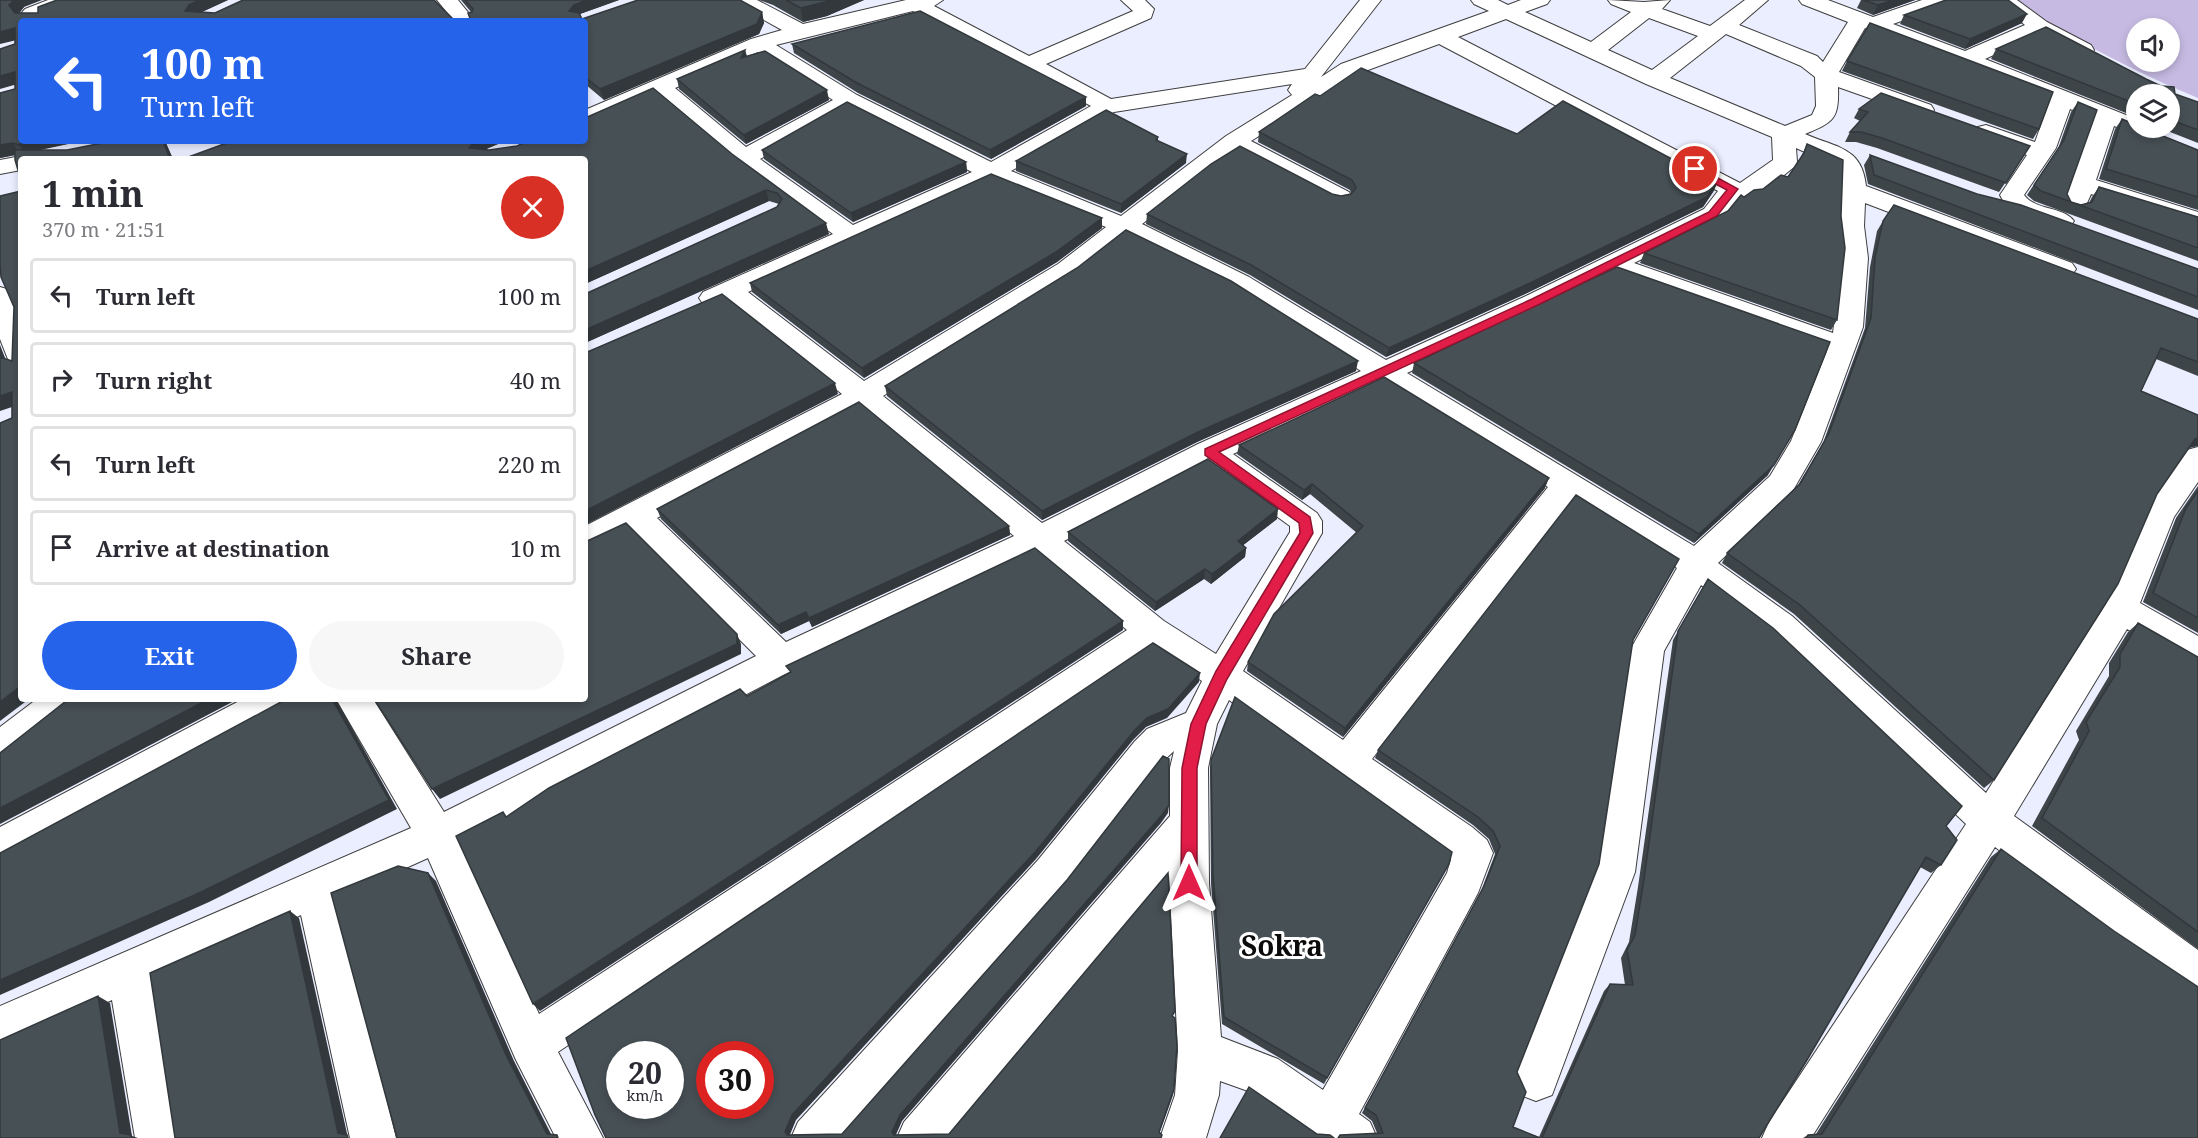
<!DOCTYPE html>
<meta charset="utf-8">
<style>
body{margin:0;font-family:"Noto Serif",serif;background:#f7f7f7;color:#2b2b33;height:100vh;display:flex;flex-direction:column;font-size:22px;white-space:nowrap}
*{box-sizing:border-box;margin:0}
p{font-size:20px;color:#7c7c81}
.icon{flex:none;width:33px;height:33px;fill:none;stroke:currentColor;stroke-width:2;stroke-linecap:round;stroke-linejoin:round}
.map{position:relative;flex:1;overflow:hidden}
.sheet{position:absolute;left:18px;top:156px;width:570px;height:546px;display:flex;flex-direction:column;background:#fff;border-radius:6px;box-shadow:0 3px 9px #0003}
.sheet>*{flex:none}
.guide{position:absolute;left:18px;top:18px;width:570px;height:126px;border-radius:6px;box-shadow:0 3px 9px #0003;background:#2563eb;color:#fff;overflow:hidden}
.controls{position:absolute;left:2126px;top:18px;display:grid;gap:12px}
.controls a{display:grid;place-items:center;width:54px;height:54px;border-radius:50%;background:#fff;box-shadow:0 3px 9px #0003;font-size:30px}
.speed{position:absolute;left:606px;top:1041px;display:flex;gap:12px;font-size:30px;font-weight:700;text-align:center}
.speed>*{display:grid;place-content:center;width:78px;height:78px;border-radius:50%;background:#fff;box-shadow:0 3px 9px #0003;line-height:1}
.speed small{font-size:15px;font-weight:400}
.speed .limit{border:9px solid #d22;background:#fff;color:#111}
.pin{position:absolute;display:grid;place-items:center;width:51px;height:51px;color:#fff;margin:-26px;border:3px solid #fff;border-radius:50%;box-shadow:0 2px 6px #0007}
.me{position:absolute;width:66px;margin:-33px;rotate:0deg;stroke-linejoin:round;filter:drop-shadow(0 0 4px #0008)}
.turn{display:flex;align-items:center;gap:21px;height:126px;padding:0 24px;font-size:27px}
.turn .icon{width:78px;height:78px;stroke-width:2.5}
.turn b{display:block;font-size:42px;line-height:51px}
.round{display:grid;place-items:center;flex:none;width:63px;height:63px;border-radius:32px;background:#f7f7f7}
.summary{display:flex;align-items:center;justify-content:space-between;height:102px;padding:0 24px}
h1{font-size:36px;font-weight:700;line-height:45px}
.action{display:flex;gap:12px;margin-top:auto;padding:12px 24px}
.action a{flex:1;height:69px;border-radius:36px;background:#2563eb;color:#fff;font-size:24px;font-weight:700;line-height:69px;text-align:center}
.action a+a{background:#f7f7f7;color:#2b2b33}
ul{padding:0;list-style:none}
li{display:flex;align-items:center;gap:18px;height:75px;margin:0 12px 9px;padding:0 12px;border:3px solid #e1e1e2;border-radius:6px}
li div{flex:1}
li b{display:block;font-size:22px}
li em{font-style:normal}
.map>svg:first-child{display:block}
.cemetery{fill:#c6bae2;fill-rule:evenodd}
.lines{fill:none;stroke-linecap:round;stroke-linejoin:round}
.minor-casing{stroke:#3e3e3e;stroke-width:2}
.minor{fill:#fff;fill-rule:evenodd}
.wall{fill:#3d4549}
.shaded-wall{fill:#32383c}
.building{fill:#475055;stroke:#32383c;stroke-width:1.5;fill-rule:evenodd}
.route{fill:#e11d48;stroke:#92132f;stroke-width:1.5}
.labels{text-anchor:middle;stroke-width:6;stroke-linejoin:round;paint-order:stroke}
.near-district-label{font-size:28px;font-weight:bold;fill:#0b0b0b;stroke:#fff}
</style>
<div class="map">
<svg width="2198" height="1138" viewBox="0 0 2198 1138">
<rect width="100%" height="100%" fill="#eaeeff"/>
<path class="cemetery" d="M2011 0H2198V98C2132 71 2071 38 2011 0ZM2136 28H2169V62H2136Z"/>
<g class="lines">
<g class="minor-casing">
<path id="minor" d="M48 0H77L74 4 42 16 45 21H22L19 16 25 9Z
M437 0H458L475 21H454Z
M732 0H757L803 24 906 0H943L934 6 1029 56 1133 11 1121 0H1145L1154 9 1151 18 1046 64 1111 99 1305 69 1360 0H1381L1321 77 1341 64 1489 11 1474 4 1471 0H1498L1508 5 1521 0H1550L1547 4 1525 12 1591 42 1631 12 1611 4 1608 0 1644 2 1670 0 1662 9 1710 26 1745 0H1768L1739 25 1817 56 1823 62 1848 22 1802 4 1799 0H1828L1873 17 1922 0H1952L1949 4 1893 24 1965 51 2025 25 1994 0H2017L2047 22 2091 45 2094 50 2091 55 2083 56 2039 34 1985 59 2136 119V128H2147L2144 132 2136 134 2114 126 2096 180 2198 212V228L2091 194 2084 210 2075 213 2066 210 2062 205 2093 118 2070 109 2056 148 2024 195C2036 211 2063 206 2074 221L2070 226C2046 232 2010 217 2000 195L2027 155 1978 137 1974 132 1978 127 1986 125 2035 142 2050 100 1865 28 1839 72 1931 105 1934 110 1931 115 1923 117 1838 87C1839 119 1834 122 1805 134 1837 148 1862 147 1866 186L2072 263 2076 269 2072 275 2063 277 2054 275 1865 203 1864 226 1868 258 1863 327 1821 442 1792 492 1718 563 1792 616 1986 793 2106 604 2149 505 2187 450 2198 447V482L2174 517 2140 603 2198 636V667L2186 663 2127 629 2014 816 2198 950V996L2183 990 1995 847 1811 1138H1762L1769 1122 1966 824 1768 636 1701 585 1664 651 1635 872 1552 1095 1536 1101 1520 1095 1514 1079 1595 872 1630 650 1677 568 1571 502 1372 759 1472 827 1487 840 1493 853 1478 893 1359 1114 1370 1122 1377 1138H1315L1248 1091 1220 1081 1219 1095 1206 1138H1160L1175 1095 1178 1051 1169 875 949 1138H897L904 1122 1170 816V768L1174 751 1161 763 1066 886 844 1138H791L798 1122 1038 860 1135 741 1147 729 1186 713 1202 681 1152 649 558 1052 603 1138H556L516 1060 428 858 337 899 396 1138H350L301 915 151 982 181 1138H135L112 1000 0 1050V1006L411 828 336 699H373L444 812 756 656 631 531 585 553V526L842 394 726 302 713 307 703 304 699 298 703 292 833 234 736 163 657 96 585 125V110L751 39 782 30 735 4ZM913 11 1091 106 991 162 857 95 776 45ZM1649 18 1698 36 1652 70 1608 50ZM1506 19 1646 84 1772 137 1773 160 1740 183 1458 37ZM1726 34 1801 66 1815 77 1816 106 1812 115 1785 126 1670 78ZM1439 44 1718 191 1704 209 1526 296 1386 360 1249 277 1142 224 1236 151 1331 202 1340 204 1349 202 1352 197 1349 192 1251 141 1357 74ZM758 52 833 100 746 147 675 88ZM1292 84 1288 90 1292 95 1226 136 1121 216 1011 171 1114 112ZM849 109 972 172 853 225 760 159ZM1796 148 1840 168 1842 190 1838 226 1842 258 1833 333 1634 263 1722 219 1739 198 1757 197 1794 167 1797 162ZM992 181 1106 227 1058 264 864 381 748 292ZM1126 237 1231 289 1361 371 1198 444 1042 523 883 396 1076 276ZM1613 274 1827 351 1791 441 1770 476 1694 546 1407 373ZM1382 384 1548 487 1343 740 1243 671 1322 533V521L1317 513 1233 454ZM861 409 1014 536 786 642 657 518ZM1207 466 1290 526V532L1216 654 1164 621 1064 541ZM1036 555 1127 630 539 1014 460 843 783 675ZM1229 700 1451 859 1447 873 1323 1090 1278 1059 1221 1037 1209 883 1208 768 1217 724Z
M21 156 30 159H21V170L0 174V160Z
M0 287 10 290 21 318V370L11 367 0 339Z
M37 699H81L76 710 13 760 0 765V727Z
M243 699H294L289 710 0 865V827Z"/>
</g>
<use href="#minor" class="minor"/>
</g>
<path class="wall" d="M0 0 24 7 19 13H38L57 0H228L202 12 21 21 82 141 37 150H67L165 141 173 159H21L15 155 0 158V93L15 89V40Z
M461 0H619L580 14 582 19 762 12 764 23 759 34 604 100 585 84V21L471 12Z
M759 0H864L827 16 803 22 773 5Z
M1861 0H1915L1873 15 1857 8Z
M1904 15 2022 23 1965 49 1900 24Z
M792 44 1086 106 991 159 858 93 794 53Z
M1996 49 2146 79 2175 94 2198 102V143L2160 128H2169V94H2136V117L1991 59Z
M745 50 747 56 829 100 746 144 679 89 677 79Z
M1847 61 2039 129 2033 139 1842 71Z
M1320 96 1517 134 1717 183 1713 192 1703 207 1525 294 1386 357 1250 275 1146 224 1147 214 1341 196 1351 194 1350 190 1258 142 1259 132Z
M2078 102 2067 194 2071 202 2081 205 2089 203 2092 197 2099 187 2198 217V261L2034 201 2027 195 2058 149 2071 112Z
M1859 109 2030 146 1999 192 1877 148 1856 142H1845L1850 132 1860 121 1854 118Z
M2122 119 2198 150V210L2099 179 2115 129Z
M1158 137V141L1186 163 1121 213 1016 171V161Z
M232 141H505L484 150 732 154 829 234 585 343V294L777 207 779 204 769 201 585 284V159Z
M1807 144 1837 320 1831 330 1640 263 1644 253 1728 211 1744 197 1788 177 1800 159Z
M762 150 966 162 967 172 853 222 764 159Z
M1870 155 1977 194 2198 269V310L1868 184 1864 165Z
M1102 218V228L1057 262 864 378 752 292 750 283Z
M1883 221 2198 319V376L2156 359 2141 391 2189 448 2157 494 1994 780 1984 788 1794 614 1722 563 1727 553 1798 485 1823 443 1865 328 1870 267 1877 231Z
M1414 363 1768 475 1694 543 1412 373Z
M1356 371 1197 442 1042 520 887 396 885 386Z
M1239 445 1545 488 1343 737 1247 671 1248 662 1357 533 1310 494 1302 500 1237 454Z
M2198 486V633L2143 602 2176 518Z
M657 509 1009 526 1010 535 812 627 809 621 781 634 661 519Z
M1277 519 1243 545 1246 548 1245 557 1211 584 1204 579 1155 611 1068 541V532Z
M1708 579 1946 826 1941 865 1931 873 1920 867 1759 1138H1338L1377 1133 1372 1121 1362 1113 1480 894 1495 854 1489 839 1473 825 1375 758 1378 750 1633 640 1517 1072 1513 1127 1539 1137 1604 991 1610 984 1625 985 1621 958 1629 942 1638 887 1673 640Z
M2138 623 2198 657V949L2032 826 2079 740 2076 731 2109 676V663L2128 632Z
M1211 760 1452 852 1324 1084 1222 1024 1211 883 1210 768Z
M2001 849 2198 1138H1803L1808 1135 1816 1134 1991 857Z"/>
<path class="shaded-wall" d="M14 0H42L24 7 17 16 9 5Z
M199 0H228L195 15 185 11 189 5Z
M587 0H619L577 15 569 11 574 5Z
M830 0H864L827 16 803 22 801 8Z
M1893 0H1915L1873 15 1878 5Z
M762 12 764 23 759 34 604 100 600 89Z
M2027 14 2022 23 1965 49 1970 39Z
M15 28 21 39 0 44V32Z
M745 50 747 59 741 58Z
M15 72 21 83 0 89V76Z
M827 90 829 100 746 144 744 135Z
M1086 97V106L991 159 990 150Z
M22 141H82L31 152 27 155 19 145Z
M163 141H165L173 159H170Z
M474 141H505L479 152 469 148Z
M12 143 21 154 0 158V145Z
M1187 154 1186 163 1121 213V204Z
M966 162 967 172 853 222 851 213Z
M1717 183 1713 192 1703 207 1525 294 1386 357 1389 348Z
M766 190 769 201 585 284V271Z
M1102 218V228L1057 262 864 378 862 368Z
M826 223 829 234 585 343V330Z
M0 345 9 368 0 358Z
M1358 361 1356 371 1197 442 1042 520V511L1198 432Z
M835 383 838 394 585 525V511Z
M12 392 21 404 0 411V396Z
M2198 438V446L2185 449 2195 439Z
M1774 465 1768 475 1694 543 1699 534Z
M1549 478 1545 488 1343 737 1345 728Z
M1312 484 1310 494 1302 500 1304 490Z
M1278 509 1277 519 1237 550 1238 541Z
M1009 526 1010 535 812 627 809 618Z
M1246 548 1245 557 1211 584 1212 574Z
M1205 569 1204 579 1155 611 1156 602Z
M806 612 809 621 781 634 778 625Z
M1123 621V630L540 1011 533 1004Z
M737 634 741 644V654L440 799 432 789Z
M1200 673 1199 682 1167 718 1146 727 1133 740 1036 859 796 1120 789 1137 785 1132 792 1115 1134 731 1147 718Z
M21 686V699H29L0 721V702Z
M209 699H238L0 824V808Z
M332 699H336L397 809 209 902 0 995V980Z
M1169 805 1168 813 1161 823 902 1121 895 1137 892 1132 900 1115Z
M428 873 436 881 514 1061 553 1138 547 1134 506 1055Z
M290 911 299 918 348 1138 338 1133Z
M98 996 110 1003 132 1136 138 1138H131L120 1133Z
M1174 1089 1173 1095 1158 1137 1159 1132Z"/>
<path class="building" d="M0 0H14L9 5 15 13H38V7L57 0H199L189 5 185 11 215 13 243 0H434L455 21H21V141H22L19 145 12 143 0 145V93L15 89V72L0 76V49L15 44V28L0 32Z
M465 0H587L574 5 569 11 579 13 582 19 638 0H740L762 12 757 24 600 89 585 77V21H471L468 13 472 12 473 9Z
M786 0H830L825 2 801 8Z
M1863 0H1893L1878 5Z
M1946 0H2008L2027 14 1970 39 1904 15Z
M920 11 1086 97 990 150 857 83 792 44Z
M1870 23 2053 92 2039 129 1847 61Z
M2046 27 2146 79 2161 86 2174 87 2175 94 2198 102V130L2169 119V94H2136V104L1996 49Z
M745 50 741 58 765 51 827 90 744 135 677 79Z
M1361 68 1517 134 1563 101 1717 183 1707 197 1528 284 1389 348 1251 265 1147 214 1211 164 1240 146 1332 194 1341 196 1351 194 1356 188 1352 180 1259 132 1315 94 1320 96Z
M653 88 732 154 826 223 585 330V294L777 207 782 199 777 193 766 190 585 271V159H183L232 141H475L469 148 489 150 517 146 528 141H585V118Z
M1881 93 2030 146 2006 183 1882 138 1861 132H1850L1868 112 1859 109Z
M847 102 966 162 851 213 762 150Z
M2078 102 2097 110 2067 194 2071 202 2081 205 2092 202 2099 187 2198 217V248L2041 191 2034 185 2064 140Z
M1106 110 1158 137 1156 140 1187 154 1121 204 1016 161Z
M2122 119 2136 125V128H2143L2198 150V197L2106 169Z
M112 141H163L170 159H21V180L15 160V150H67Z
M1807 144 1843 160 1841 216 1845 248 1837 320 1644 253 1728 211 1741 195 1744 197 1754 190 1763 189 1781 175 1788 177 1804 153Z
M1870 155 1977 194 2021 205 2198 269V297L1874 175Z
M991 174 1102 218 1056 252 862 368 750 283Z
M21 191V686L0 702V423L12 418V392L0 396V357L12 361 14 307 1 277 0 264V196Z
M1894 205 2198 319V362L2161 348 2141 391 2198 415V438L2195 439 2157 494 2118 584 1994 780 1800 605 1727 553 1800 484 1829 433 1871 318 1875 257 1883 221Z
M1126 230 1231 281 1358 361 1198 432 1042 511 885 386 1077 268Z
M1617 267 1830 342 1795 430 1774 465 1699 534 1414 363Z
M722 294 835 383 585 511V353Z
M1384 377 1549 478 1345 728 1248 662 1274 614 1363 526 1312 484 1304 490 1239 445Z
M859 402 1009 526 809 618 806 612 778 625 657 509Z
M1208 459 1278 509 1238 541 1246 548 1212 574 1205 569 1156 602 1068 532Z
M2198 491V618L2153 593 2186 508Z
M1576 495 1679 559 1633 640 1599 864 1517 1072 1526 1092 1513 1127 1540 1138H1338L1340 1135 1383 1133 1376 1115 1365 1108 1484 886 1500 846 1493 831 1478 817 1378 750Z
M626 523 737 634V644L432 789 374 699H585V542Z
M1035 548 1123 621 533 1004 456 836 503 812 506 817 549 788 740 689 747 696 791 672 786 666Z
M1708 579 1773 628 1962 806 1946 826 1957 840 1941 865 1926 857 1807 1060 1759 1138H1542L1610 984 1633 985 1627 950 1635 935 1644 879 1678 631Z
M2138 623 2198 657V932L2042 818 2089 731 2086 722 2120 667V654Z
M1153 643 1200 673 1168 709 1147 718 1134 731 1036 851 792 1115 785 1132 787 1135 842 1134 1067 880 1163 756 1169 759V805L1162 815 900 1115 892 1132 894 1135 949 1134 1168 873 1175 1011 1172 1016 1175 1018 1177 1045 1174 1089 1159 1132 1162 1135 1161 1138H606L595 1115 566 1038ZM620 1054H670V1106H620ZM710 1054H760V1106H710Z
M1235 697 1452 852 1449 864 1327 1078 1224 1017 1213 875 1211 760Z
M67 699H209L0 808V753L66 701Z
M282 699H332L389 800 197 894 0 980V853L281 702Z
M2001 849 2114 931 2198 987V1138H1806L1808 1135 1822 1134Z
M398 866 428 873 506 1055 547 1134 557 1135 558 1138H397L331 893Z
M290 911 338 1133 347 1135 348 1138H175L150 973Z
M98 996 120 1133 131 1135V1138H0V1040Z
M1249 1087 1317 1134 1330 1135 1334 1138H1220Z"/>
<path class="route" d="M1691 167H1698L1738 189 1717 216 1540 304 1219 452 1310 517 1313 533 1227 679 1206 724 1197 768V883L1195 889 1189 891 1183 889 1181 883 1182 768 1191 724 1216 671 1300 533 1299 523 1205 455V449L1532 299 1709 212 1727 190 1691 171Z"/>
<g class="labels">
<g class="near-district-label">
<text x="1282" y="956">Sokra</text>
</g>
</g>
</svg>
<div class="controls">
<a><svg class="icon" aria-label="sound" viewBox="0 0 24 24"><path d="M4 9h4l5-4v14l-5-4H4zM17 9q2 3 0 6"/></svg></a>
<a><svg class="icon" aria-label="layers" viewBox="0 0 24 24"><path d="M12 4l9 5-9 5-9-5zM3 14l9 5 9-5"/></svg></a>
</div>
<div class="speed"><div>20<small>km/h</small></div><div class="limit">30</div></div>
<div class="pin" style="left:1695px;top:169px;background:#d93025"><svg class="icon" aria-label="arrive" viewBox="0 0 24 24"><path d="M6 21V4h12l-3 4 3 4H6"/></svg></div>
<svg class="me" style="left:1189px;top:883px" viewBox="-20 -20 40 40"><path d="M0-17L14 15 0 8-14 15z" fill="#e11d48" stroke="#fff" stroke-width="4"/></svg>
<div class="guide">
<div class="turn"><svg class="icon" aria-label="left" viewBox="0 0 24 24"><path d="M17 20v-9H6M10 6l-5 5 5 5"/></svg><div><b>100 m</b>Turn left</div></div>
</div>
<section class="sheet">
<div class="summary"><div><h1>1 min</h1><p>370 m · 21:51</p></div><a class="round" style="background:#d93025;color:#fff"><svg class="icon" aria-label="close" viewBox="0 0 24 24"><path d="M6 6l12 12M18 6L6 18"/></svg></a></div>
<ul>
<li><svg class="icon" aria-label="left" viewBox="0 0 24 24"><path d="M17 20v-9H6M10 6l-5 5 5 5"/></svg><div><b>Turn left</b></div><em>100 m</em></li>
<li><svg class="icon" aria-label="right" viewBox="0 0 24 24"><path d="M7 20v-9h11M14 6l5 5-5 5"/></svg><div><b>Turn right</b></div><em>40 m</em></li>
<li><svg class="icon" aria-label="left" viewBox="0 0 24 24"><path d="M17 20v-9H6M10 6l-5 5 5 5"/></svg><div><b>Turn left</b></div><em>220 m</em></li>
<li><svg class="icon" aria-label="arrive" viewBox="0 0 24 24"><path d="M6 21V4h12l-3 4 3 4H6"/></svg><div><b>Arrive at destination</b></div><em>10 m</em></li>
</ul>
<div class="action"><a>Exit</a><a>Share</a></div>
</section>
</div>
